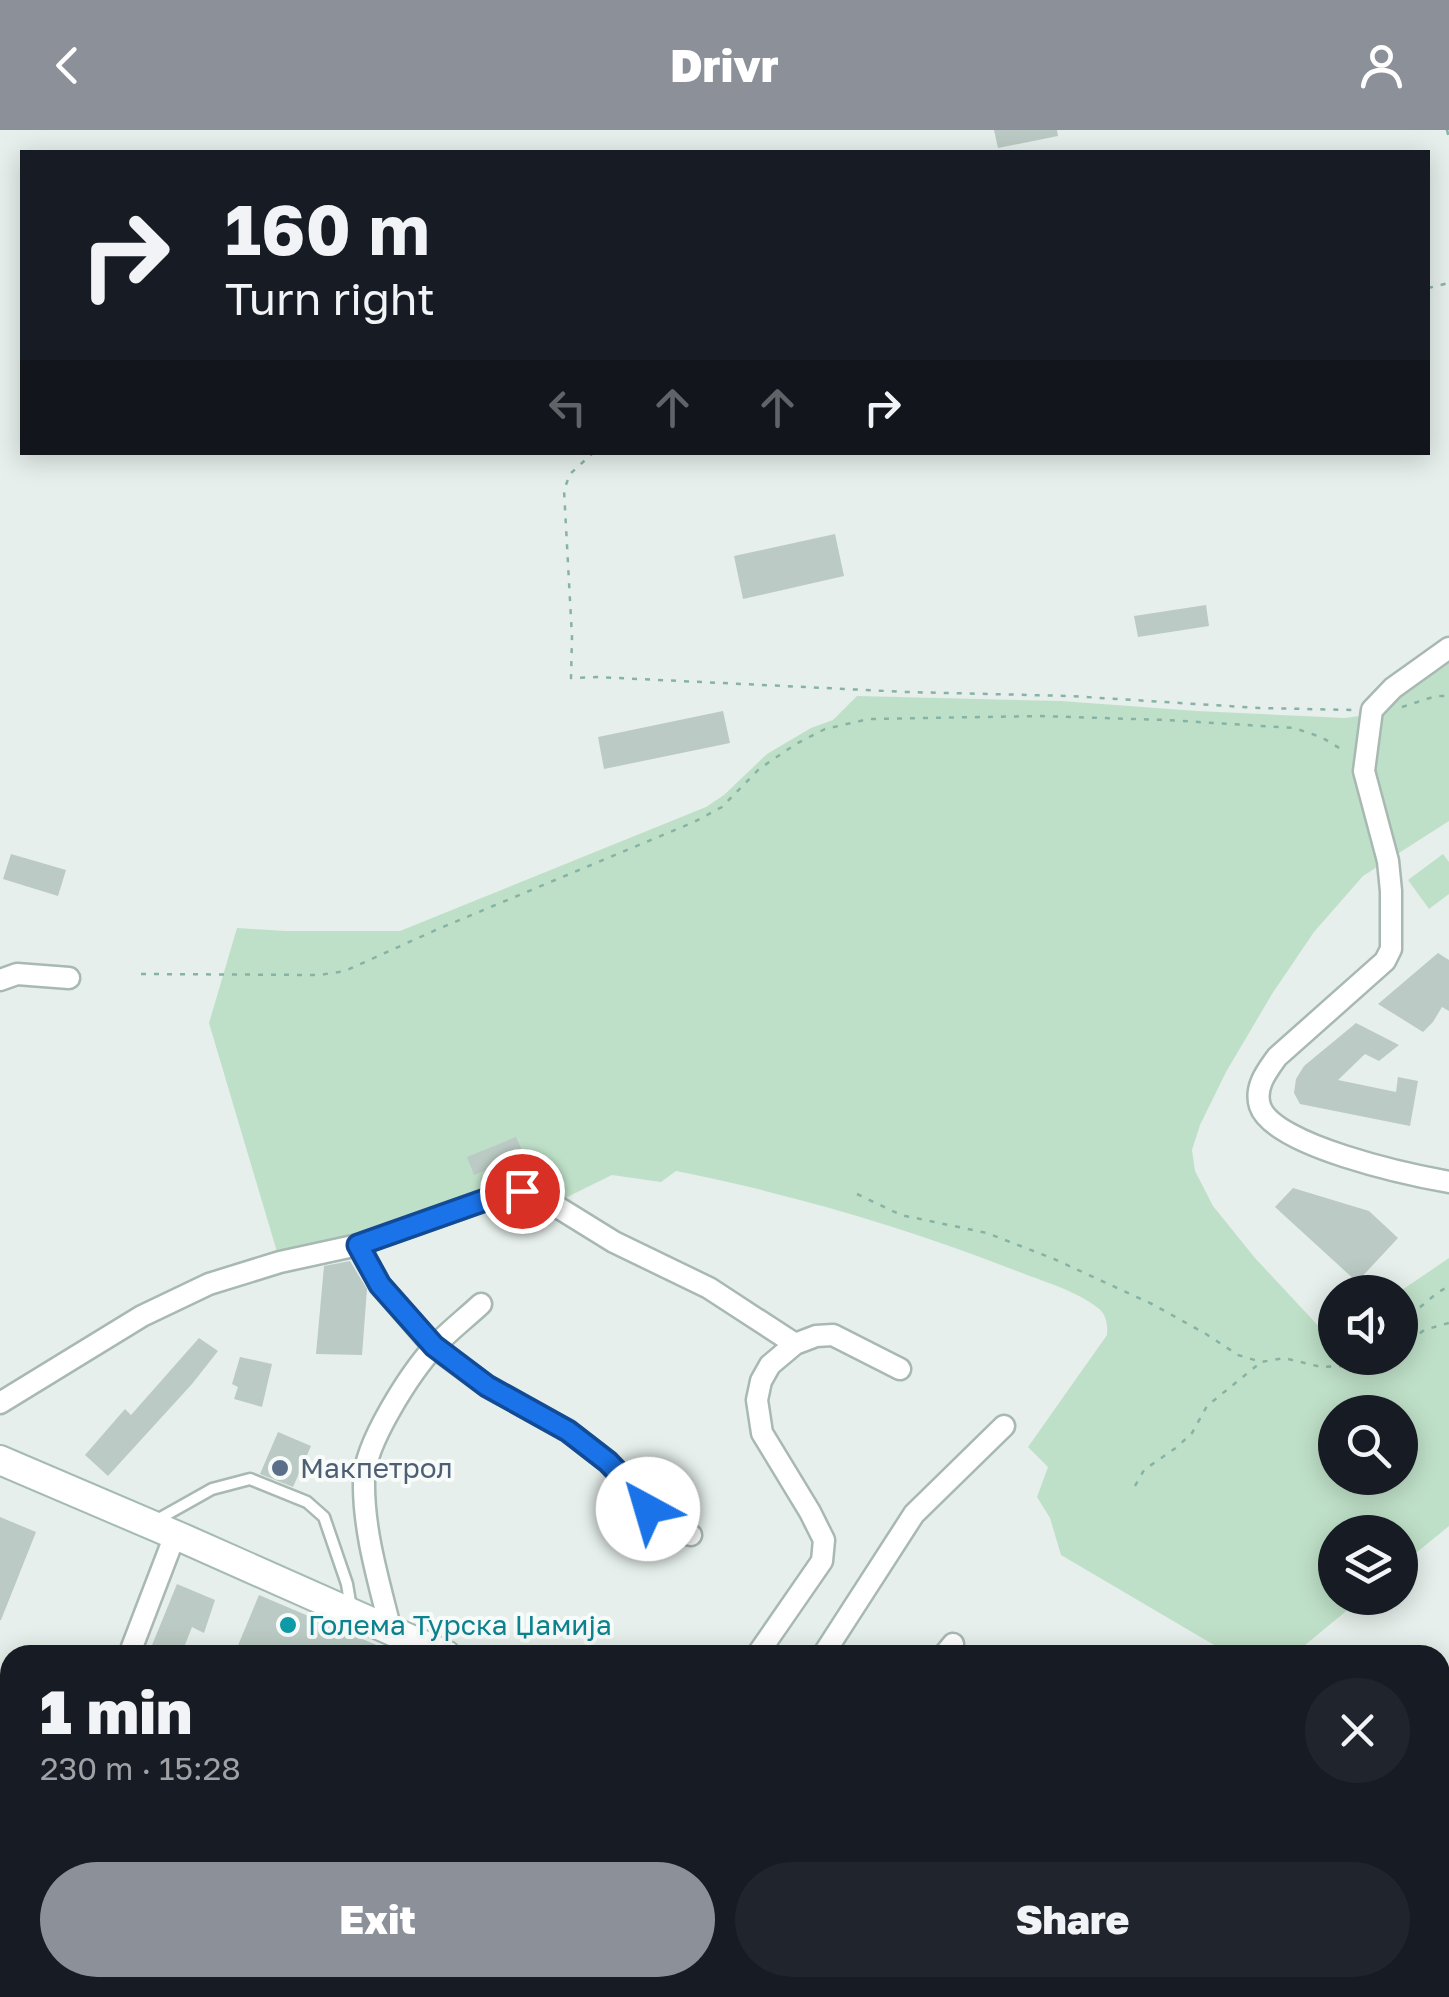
<!DOCTYPE html>
<meta charset="utf-8">
<style>
body{margin:0;font-family:"Golos Text",sans-serif;background:#20242c;color:#f1f3f6;height:100vh;display:flex;flex-direction:column;font-size:38px;white-space:nowrap}
*{box-sizing:border-box;margin:0}
p{font-size:32px;color:#9ea1a6}
.icon{flex:none;width:55px;height:55px;fill:none;stroke:currentColor;stroke-width:2;stroke-linecap:round;stroke-linejoin:round}
.map{position:relative;flex:1;overflow:hidden}
.panel{position:absolute;left:0px;top:1515px;width:1450px;height:352px;display:flex;flex-direction:column;background:#171b24;border-radius:30px 30px 0 0;box-shadow:0 5px 25px #0003}
.panel>*{flex:none}
.hud{position:absolute;left:20px;top:20px;width:1410px;height:305px;border-radius:0px;box-shadow:0 5px 25px #0003;background:#171b24;color:#f1f3f6;overflow:hidden}
.tools{position:absolute;left:1318px;top:1145px;display:grid;gap:20px}
.tools a{display:grid;place-items:center;width:100px;height:100px;border-radius:50%;background:#171b24;box-shadow:0 5px 25px #0003;font-size:50px}
.pin{position:absolute;display:grid;place-items:center;width:85px;height:85px;color:#fff;margin:-42px;border:5px solid #fff;border-radius:50%;box-shadow:0 2px 10px #0007}
.me{position:absolute;width:110px;margin:-55px;rotate:321deg;stroke-linejoin:round;filter:drop-shadow(0 0 8px #0008)}
.turn{display:flex;align-items:center;gap:35px;height:210px;padding:0 40px;font-size:45px}
.turn .icon{width:130px;height:130px;stroke-width:2.5}
.turn b{display:block;font-size:70px;line-height:85px}
.lanes{display:flex;align-items:center;height:95px;padding:0 40px;background:#0003;justify-content:center;gap:50px;direction:ltr}
.lanes .off{opacity:.35}
.round{display:grid;place-items:center;flex:none;width:105px;height:105px;border-radius:52px;background:#20242c}
.summary{display:flex;align-items:center;justify-content:space-between;height:170px;padding:0 40px}
h1{font-size:60px;font-weight:800;line-height:75px}
.cta{display:flex;gap:20px;margin-top:auto;padding:20px 40px}
.cta a{flex:1;height:115px;border-radius:60px;background:#8c9099;color:#fff;font-size:40px;font-weight:800;line-height:115px;text-align:center}
.cta a+a{background:#20242c;color:#f1f3f6}
header{display:flex;justify-content:space-between;align-items:center;height:130px;padding:0 40px;background:#8c9099;color:#fff;font-size:45px;font-weight:800}
.map>svg:first-child{display:block}
.green{fill:#bfe0c8;fill-rule:evenodd}
.building{fill:#bbcac4}
.lines{fill:none;stroke-linecap:round;stroke-linejoin:round}
.lane-casing{stroke:#a8b8b2;stroke-width:15}
.street-casing{stroke:#a8b8b2;stroke-width:25}
.secondary-casing{stroke:#a4bbb3;stroke-width:32}
.path{stroke:#86b3a5;stroke-width:2.5;stroke-dasharray:5 8;stroke-linecap:butt}
.lane{stroke:#fff;stroke-width:10}
.street{stroke:#fff;stroke-width:20}
.secondary{stroke:#fff;stroke-width:28}
.route-casing{stroke:#114b97;stroke-width:25}
.route{stroke:#1a73e8;stroke-width:18}
.service-dot{fill:#5c6f8a;stroke:#f7fbf9;stroke-width:4}
.culture-dot{fill:#0f9aa8;stroke:#f7fbf9;stroke-width:4}
.labels{text-anchor:middle;stroke-width:8;stroke-linejoin:round;paint-order:stroke}
.service-label{font-size:28px;fill:#4e5e75;stroke:#f7fbf9;text-anchor:start}
.culture-label{font-size:28px;fill:#0d838f;stroke:#f7fbf9;text-anchor:start}
</style>
<header><svg class="icon" aria-label="back" viewBox="0 0 24 24"><path d="M15 5l-7 7 7 7"/></svg>Drivr<svg class="icon" aria-label="person" viewBox="0 0 24 24"><circle cx="12" cy="8" r="4"/><path d="M4 21q1-7 8-7t8 7"/></svg></header>
<div class="map">
<svg width="1449" height="1867" viewBox="0 0 1449 1867">
<rect width="100%" height="100%" fill="#e6efeb"/>
<path class="green" d="M1449 527V691L1363 746 1314 802 1272 864 1226 942 1200 995 1192 1020 1195 1041 1213 1076 1255 1128 1323 1201 1335 1205V1228H1400L1399 1162 1449 1128V1396L1400 1436V1402H1335V1468H1362L1293 1525H1231L1061 1425 1050 1388 1037 1367 1048 1337 1028 1317 1107 1205C1108 1194 1106 1184 1098 1178 1077 1161 1039 1150 1014 1140 905 1097 791 1064 676 1041L661 1052 612 1045 553 1074 538 1065 280 1132 209 893 237 798 285 801H400L706 677 724 665 767 624 811 598 833 590 857 566 1061 571 1197 581 1345 588 1367 585ZM1335 1282H1400V1348H1335Z
M1443 724 1449 732V764L1429 779 1408 750Z"/>
<path class="building" d="M994 0H1057L1058 6 998 18Z
M835 404 844 446 743 469 734 426Z
M1206 475 1209 496 1138 507 1134 486Z
M723 581 730 613 604 639 598 607Z
M11 724 66 740 58 766 3 749Z
M1438 823 1449 830V881L1442 877 1433 892 1423 902 1378 874Z
M1356 893 1399 915 1379 931 1365 924 1338 950 1396 962 1398 947 1418 951 1410 996 1300 974 1294 963 1296 949 1304 936Z
M516 1007 524 1025 474 1045 467 1027Z
M1293 1058 1369 1081 1398 1108 1357 1152 1275 1077Z
M350 1131 367 1159 362 1225 316 1224 324 1136Z
M199 1208 218 1221 192 1254 108 1346 85 1325 125 1279 131 1285Z
M240 1227 272 1234 262 1277 234 1269 238 1257 232 1254Z
M278 1302 311 1316 293 1357 260 1344Z
M0 1387 36 1402 1 1490H0Z
M177 1454 215 1470 204 1503 192 1497 181 1525H148Z
M259 1465 400 1525H234Z"/>
<g class="lines">
<g class="lane-casing">
<path id="lane" d="M155 1391 212 1359 250 1349 307 1372 324 1387 347 1454 351 1478
M810 1867 811 1866"/>
</g>
<g class="street-casing">
<path id="street" d="M1449 518 1393 558 1372 580 1364 641 1388 731 1391 761V819L1385 831 1277 927C1267 941 1254 957 1260 976 1273 1016 1410 1045 1449 1052
M0 850 17 844 69 848
M358 1115 380 1155 434 1217 487 1256 568 1301 607 1331 632 1357 663 1400 691 1405
M0 1273 142 1186 209 1154 280 1132 358 1115 491 1068 522 1061 538 1065 614 1112 709 1158 795 1214
M391 1501C379 1452 363 1401 364 1350 364 1314 411 1242 435 1216 449 1201 466 1188 481 1174
M129 1525 175 1405
M757 1525 822 1431 824 1410 810 1382 762 1303 757 1270 761 1251 770 1235 795 1214 816 1206 833 1205 900 1239
M823 1525 914 1384 1004 1296
M944 1525 953 1514
M1440 1614 1447 1617
M0 1707 10 1711
M1440 1720 1449 1724
M0 1858 10 1834
M394 1858 420 1867"/>
</g>
<g class="secondary-casing">
<path id="secondary" d="M0 1330 187 1410 446 1525
M1257 1858 1286 1867"/>
</g>
<path class="path" d="M1447 0 1449 8
M1428 158 1449 153
M594 322 570 344 564 360 572 507 571 548 597 547 907 562 1070 566 1259 578 1353 580
M1402 577 1436 566H1449
M141 844 319 845 345 841 438 799 694 692 722 677 759 639 796 614 825 599 869 589 1040 586 1166 590 1294 598 1321 607 1346 622
M857 1064 901 1085 987 1103 1054 1129 1152 1174 1206 1204 1238 1225 1261 1232 1284 1228 1321 1237 1347 1236 1388 1228
M1400 1194 1437 1163 1449 1156
M1400 1220 1424 1200 1449 1193
M1135 1356 1144 1340 1177 1317 1192 1303 1207 1276 1260 1233"/>
<use href="#lane" class="lane"/>
<use href="#street" class="street"/>
<use href="#secondary" class="secondary"/>
</g>
<g class="lines">
<g class="route-casing">
<path id="route" d="M522 1061 491 1068 358 1115 380 1155 434 1216 487 1256 568 1301 608 1332 632 1357 648 1379"/>
</g>
<use href="#route" class="route"/>
</g>
<circle class="service-dot" cx="280" cy="1338" r="10"/>
<circle class="culture-dot" cx="288" cy="1495" r="10"/>
<g class="labels">
<g class="service-label">
<text x="300" y="1348">Макпетрол</text>
</g>
<g class="culture-label">
<text x="308" y="1505">Голема Турска Џамија</text>
</g>
</g>
</svg>
<div class="tools">
<a><svg class="icon" aria-label="sound" viewBox="0 0 24 24"><path d="M4 9h4l5-4v14l-5-4H4zM17 9q2 3 0 6"/></svg></a>
<a><svg class="icon" aria-label="search" viewBox="0 0 24 24"><circle cx="10" cy="10" r="6"/><path d="M15 15l6 6"/></svg></a>
<a><svg class="icon" aria-label="layers" viewBox="0 0 24 24"><path d="M12 4l9 5-9 5-9-5zM3 14l9 5 9-5"/></svg></a>
</div>
<div class="pin" style="left:522px;top:1061px;background:#d93025"><svg class="icon" aria-label="arrive" viewBox="0 0 24 24"><path d="M6 21V4h12l-3 4 3 4H6"/></svg></div>
<svg class="me" style="left:648px;top:1379px" viewBox="-20 -20 40 40"><circle r="19" fill="#fff"/><path d="M0-13L10 11 0 6-10 11z" fill="#1a73e8"/></svg>
<div class="hud">
<div class="turn"><svg class="icon" aria-label="right" viewBox="0 0 24 24"><path d="M7 20v-9h11M14 6l5 5-5 5"/></svg><div><b>160 m</b>Turn right</div></div>
<div class="lanes"><svg class="icon off" aria-label="left" viewBox="0 0 24 24"><path d="M17 20v-9H6M10 6l-5 5 5 5"/></svg><svg class="icon off" aria-label="ahead" viewBox="0 0 24 24"><path d="M12 20V5M6 11l6-6 6 6"/></svg><svg class="icon off" aria-label="ahead" viewBox="0 0 24 24"><path d="M12 20V5M6 11l6-6 6 6"/></svg><svg class="icon" aria-label="right" viewBox="0 0 24 24"><path d="M7 20v-9h11M14 6l5 5-5 5"/></svg></div>
</div>
<section class="panel">
<div class="summary"><div><h1>1 min</h1><p>230 m · 15:28</p></div><a class="round"><svg class="icon" aria-label="close" viewBox="0 0 24 24"><path d="M6 6l12 12M18 6L6 18"/></svg></a></div>
<div class="cta"><a>Exit</a><a>Share</a></div>
</section>
</div>
